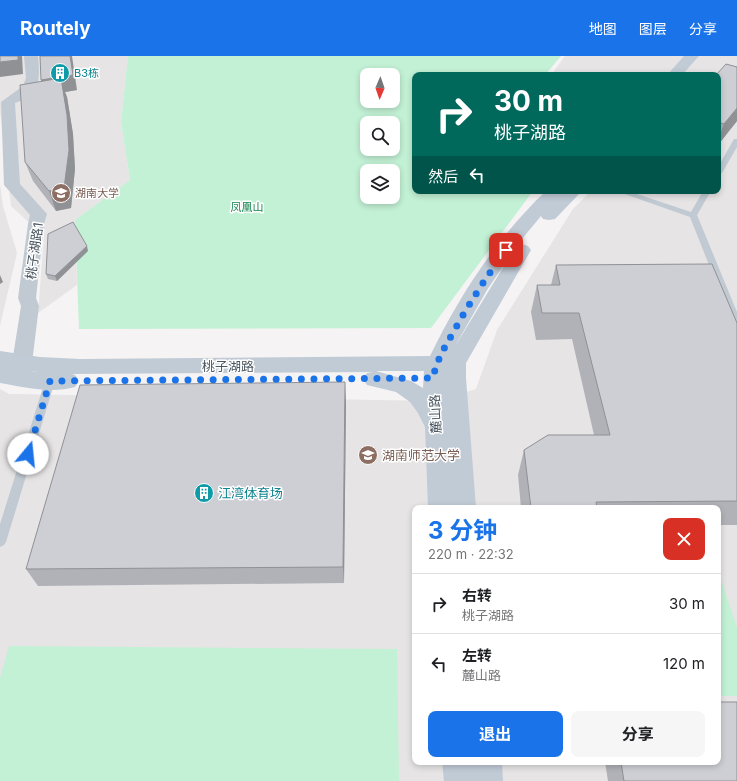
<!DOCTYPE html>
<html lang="zh">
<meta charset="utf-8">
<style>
body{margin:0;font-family:Inter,"Noto Sans SC",sans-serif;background:#f6f6f6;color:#202124;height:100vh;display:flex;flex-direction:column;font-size:15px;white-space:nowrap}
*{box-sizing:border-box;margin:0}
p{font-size:13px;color:#757577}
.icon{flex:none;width:22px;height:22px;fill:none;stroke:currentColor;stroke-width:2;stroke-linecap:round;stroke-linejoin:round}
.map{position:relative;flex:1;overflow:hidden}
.side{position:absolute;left:412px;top:449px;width:309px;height:260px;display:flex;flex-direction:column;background:#fff;border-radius:8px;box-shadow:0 2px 6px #0003}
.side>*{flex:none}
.hud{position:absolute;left:412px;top:16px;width:309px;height:122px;border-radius:8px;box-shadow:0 2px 6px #0003;background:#00695c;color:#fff;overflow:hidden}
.needle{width:26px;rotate:182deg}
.buttons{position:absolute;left:360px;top:12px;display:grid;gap:8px}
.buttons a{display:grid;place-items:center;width:40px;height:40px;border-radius:8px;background:#fff;box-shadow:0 2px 6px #0003;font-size:20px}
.pin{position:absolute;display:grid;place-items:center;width:34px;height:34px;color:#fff;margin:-17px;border-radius:8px;box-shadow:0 2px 6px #0006}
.me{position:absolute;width:44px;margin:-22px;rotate:17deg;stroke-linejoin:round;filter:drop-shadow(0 0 3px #0008)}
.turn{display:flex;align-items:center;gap:14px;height:84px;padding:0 16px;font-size:18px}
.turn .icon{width:52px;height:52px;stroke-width:2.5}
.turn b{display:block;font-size:28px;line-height:34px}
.then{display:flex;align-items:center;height:38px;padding:0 16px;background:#0003;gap:8px;font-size:15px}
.round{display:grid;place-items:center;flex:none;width:42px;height:42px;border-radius:8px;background:#f6f6f6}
.summary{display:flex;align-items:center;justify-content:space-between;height:68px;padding:0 16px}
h1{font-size:24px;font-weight:700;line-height:30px;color:#1a73e8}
.primary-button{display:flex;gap:8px;margin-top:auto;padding:8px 16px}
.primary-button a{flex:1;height:46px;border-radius:8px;background:#1a73e8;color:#fff;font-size:16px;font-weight:700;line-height:46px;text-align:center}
.primary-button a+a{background:#f6f6f6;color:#202124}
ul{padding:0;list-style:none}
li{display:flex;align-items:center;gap:12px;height:60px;padding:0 16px;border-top:1px solid #e0e0e0}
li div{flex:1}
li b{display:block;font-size:15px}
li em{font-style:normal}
header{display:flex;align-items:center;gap:24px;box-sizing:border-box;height:56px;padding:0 20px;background:#1a73e8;color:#fff}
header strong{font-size:19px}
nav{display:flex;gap:22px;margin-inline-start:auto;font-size:14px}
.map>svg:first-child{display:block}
.education{fill:#e6e4e5;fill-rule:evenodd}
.green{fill:#c3f1d5;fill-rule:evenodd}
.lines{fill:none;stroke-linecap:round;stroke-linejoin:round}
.service{fill:#c1cad2;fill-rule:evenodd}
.minor{fill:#c1cad2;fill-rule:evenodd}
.secondary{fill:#c1cbd6;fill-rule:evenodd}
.wall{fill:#b0b2b7}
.shaded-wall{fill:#909195}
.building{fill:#cdcfd5;stroke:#909195}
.route{stroke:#1a73e8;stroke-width:7;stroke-dasharray:0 12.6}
.labels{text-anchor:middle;stroke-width:3;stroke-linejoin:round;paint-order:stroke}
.far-culture-label{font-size:11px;fill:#0d838f;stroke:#fff;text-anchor:start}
.far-education-label{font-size:11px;fill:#785e54;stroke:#fff;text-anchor:start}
.far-park-label{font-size:11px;fill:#17864f;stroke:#fff}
.street-label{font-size:13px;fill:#4a5661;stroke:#fff}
.education-label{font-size:13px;fill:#785e54;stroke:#fff;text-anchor:start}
.culture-label{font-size:13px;fill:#0d838f;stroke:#fff;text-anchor:start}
</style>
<header>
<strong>Routely</strong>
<nav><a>地图</a><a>图层</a><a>分享</a></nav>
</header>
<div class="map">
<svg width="737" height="725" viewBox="0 0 737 725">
<rect width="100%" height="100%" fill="#f5f3f3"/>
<path class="education" d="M0 0H128L121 66 130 124 75 164 77 229 38 257 44 180 11 150 0 56Z
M565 0H737V725H0V333L9 338 437 345 476 333 497 274 573 153 591 135H718V19H551ZM415 452H718V706H415Z
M0 128 3 150 17 197 0 270Z"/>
<path class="green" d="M128 0H561L545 19H415V135H533L431 272 79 273 75 164 130 124 121 66ZM367 19H393V45H367ZM367 67H393V93H367ZM367 115H393V141H367Z
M718 520H720L737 572V640H718Z
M9 590 397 593 399 725H0V622Z"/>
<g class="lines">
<path class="service" d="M690 16 696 18 697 19H687L688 17Z
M734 83H737V91L722 117 718 119V111Z
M616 135H628L691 156 703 135H711L697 159 737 256V270L732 267 690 161Z
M50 321 55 325 6 486 4 489 0 491V468L45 325Z"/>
<path class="minor" d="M24 0H38C40 23 41 38 15 47L20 128 47 158 44 168 36 242 39 250 32 307 29 312 22 314 15 312 12 307 21 250 18 242 28 168 30 159 4 129 1 46 23 30 26 22Z"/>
<path class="secondary" d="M684 0H699L682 19H667Z
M546 135H582L555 163 549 164 543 163 541 160 517 189 522 188 528 190 531 194 466 307V322L476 452H428L425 371 418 357 410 346 396 336 367 329 363 323 367 317 373 316 72 318 75 319 79 325 75 331C52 338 23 331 0 327V311L38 316 0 311V295L40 301 80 303 430 300C459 240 498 180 546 135ZM510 200 454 292 487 234ZM376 315H424L423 332 411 325ZM445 316 444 322 452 451 444 322Z
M442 706H472V710V706H502L503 725H444Z"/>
</g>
<path class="wall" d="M718 19 737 65 718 89Z
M41 24 77 34 65 36 67 41 73 78 75 113 71 152 56 155 33 125 25 106 42 25Z
M88 195 57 225 48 223 46 218Z
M556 209 737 267V469H718V452H521L518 419 524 394 594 379 572 283 536 284 531 256 537 229H551Z
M346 345 344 527 38 530 26 513Z
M605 706H718L737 725H608Z"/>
<path class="shaded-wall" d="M18 0H22L23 18 0 21V6Z
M70 0H72L77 34 65 36 67 41 73 78 75 113 71 152 56 155 49 135 46 38 41 24Z
M737 52V65L718 89V84L724 68Z
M87 190 88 195 57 225 55 220Z
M0 219 3 226 0 228Z
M345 326 346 345 344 527 343 511Z"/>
<path class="building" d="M0 0H18V4L0 6Z
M40 0H70L73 19 41 24Z
M726 8 737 11V52L724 68 718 66V19H716Z
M61 22 67 59 69 94 64 132 49 135 25 106 20 29Z
M73 166 87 190 55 220 46 218 48 178Z
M712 208 737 267V445L596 446 597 452H531L524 394 548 379H610L579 257H542L537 229H560L556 209Z
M345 326 343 511 26 513 80 329Z
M718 646H737V725H624L621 706H718Z"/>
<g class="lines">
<path class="route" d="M28 398 50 325 433 322C437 303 445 291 454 275 470 246 487 220 506 194"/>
</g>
<defs>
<g id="building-disc" transform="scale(1)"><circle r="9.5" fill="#0f9aa8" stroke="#fff"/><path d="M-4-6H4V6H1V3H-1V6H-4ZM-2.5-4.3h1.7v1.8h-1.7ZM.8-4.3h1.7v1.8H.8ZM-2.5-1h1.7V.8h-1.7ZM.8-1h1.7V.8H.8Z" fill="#fff"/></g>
<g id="university-disc" transform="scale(1)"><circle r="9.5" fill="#8d6e63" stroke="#fff"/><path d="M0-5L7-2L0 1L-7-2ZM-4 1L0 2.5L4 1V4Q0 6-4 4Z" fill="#fff"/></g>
</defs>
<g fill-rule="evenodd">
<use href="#building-disc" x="60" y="17"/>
<use href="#university-disc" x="61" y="137"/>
<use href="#university-disc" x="368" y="399"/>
<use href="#building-disc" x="204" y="437"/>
</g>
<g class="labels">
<g class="far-culture-label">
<text x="74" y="21">B3栋</text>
</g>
<g class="far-education-label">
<text x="75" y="141">湖南大学</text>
</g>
<g class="far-park-label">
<text x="247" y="155">凤凰山</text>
</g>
<g class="street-label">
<text transform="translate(34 195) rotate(-82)" y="5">桃子湖路1</text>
<text x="228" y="315">桃子湖路</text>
<text transform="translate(435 358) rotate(-93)" y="5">麓山路</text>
</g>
<g class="education-label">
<text x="382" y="404">湖南师范大学</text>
</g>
<g class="culture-label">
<text x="218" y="442">江湾体育场</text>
</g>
</g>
</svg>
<div class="buttons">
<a><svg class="needle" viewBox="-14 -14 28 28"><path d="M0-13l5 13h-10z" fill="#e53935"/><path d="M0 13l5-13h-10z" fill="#757577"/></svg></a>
<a><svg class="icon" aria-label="search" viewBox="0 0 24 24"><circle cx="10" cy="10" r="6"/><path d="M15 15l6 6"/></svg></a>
<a><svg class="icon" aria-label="layers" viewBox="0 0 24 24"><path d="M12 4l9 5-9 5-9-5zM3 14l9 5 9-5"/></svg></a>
</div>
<div class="pin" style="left:506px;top:194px;background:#d93025"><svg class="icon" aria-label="arrive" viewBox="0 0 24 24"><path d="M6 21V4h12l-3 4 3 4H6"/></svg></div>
<svg class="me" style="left:28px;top:398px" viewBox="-20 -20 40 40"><circle r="19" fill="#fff"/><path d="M0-13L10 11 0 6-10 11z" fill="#1a73e8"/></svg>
<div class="hud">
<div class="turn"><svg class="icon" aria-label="right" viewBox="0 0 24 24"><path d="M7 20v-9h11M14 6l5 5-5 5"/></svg><div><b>30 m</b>桃子湖路</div></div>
<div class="then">然后<svg class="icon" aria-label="left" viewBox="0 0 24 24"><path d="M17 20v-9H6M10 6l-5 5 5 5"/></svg></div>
</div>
<section class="side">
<div class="summary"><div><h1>3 分钟</h1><p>220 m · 22:32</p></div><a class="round" style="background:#d93025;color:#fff"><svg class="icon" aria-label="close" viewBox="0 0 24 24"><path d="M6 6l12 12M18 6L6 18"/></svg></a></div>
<ul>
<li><svg class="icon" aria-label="right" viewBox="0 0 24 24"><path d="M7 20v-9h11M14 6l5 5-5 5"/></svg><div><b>右转</b><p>桃子湖路</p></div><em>30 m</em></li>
<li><svg class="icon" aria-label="left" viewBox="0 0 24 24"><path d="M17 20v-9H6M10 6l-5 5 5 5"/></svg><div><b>左转</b><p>麓山路</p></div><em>120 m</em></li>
</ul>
<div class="primary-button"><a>退出</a><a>分享</a></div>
</section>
</div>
